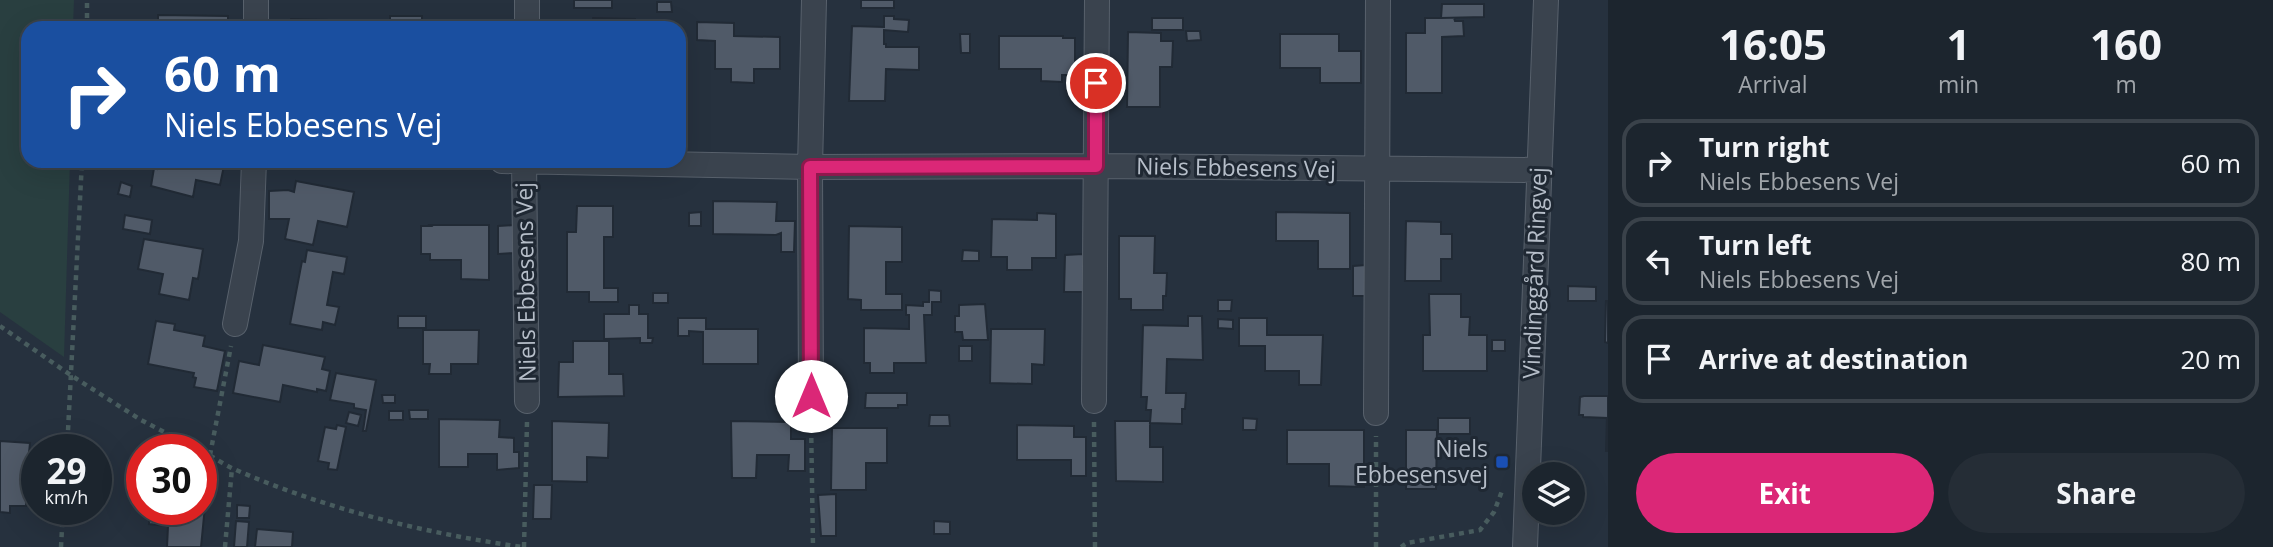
<!DOCTYPE html>
<meta charset="utf-8">
<style>
body{margin:0;font-family:"Open Sans",sans-serif;background:#252d36;color:#f1f3f6;height:100vh;display:flex;flex-direction:column;font-size:26px;white-space:nowrap}
*{box-sizing:border-box;margin:0}
p{font-size:23px;color:#a0a5aa}
.icon{flex:none;width:38px;height:38px;fill:none;stroke:currentColor;stroke-width:2;stroke-linecap:round;stroke-linejoin:round}
.map{position:relative;flex:1;overflow:hidden}
.panel{display:flex;flex-direction:column;background:#1c252e;width:665px}
.panel>*{flex:none}
.banner{position:absolute;left:21px;top:21px;width:665px;height:147px;border-radius:21px;box-shadow:0 7px 28px #0002,0 0 0 2px #3a424a;background:#1a4fa0;color:#fff;overflow:hidden}
.buttons{position:absolute;left:1522px;top:462px;display:grid;gap:14px}
.buttons a{display:grid;place-items:center;width:63px;height:63px;border-radius:50%;background:#1c252e;box-shadow:0 7px 28px #0002,0 0 0 2px #3a424a;font-size:35px}
.speed{position:absolute;left:21px;top:434px;display:flex;gap:14px;font-size:35px;font-weight:700;text-align:center}
.speed>*{display:grid;place-content:center;width:91px;height:91px;border-radius:50%;background:#1c252e;box-shadow:0 7px 28px #0002,0 0 0 2px #3a424a;line-height:1}
.speed small{font-size:18px;font-weight:400}
.speed .limit{border:10px solid #d22;background:#fff;color:#111}
.pin{position:absolute;display:grid;place-items:center;width:60px;height:60px;color:#fff;margin:-30px;border:4px solid #fff;border-radius:50%;box-shadow:0 2px 7px #0007}
.me{position:absolute;width:77px;margin:-38px;rotate:0deg;stroke-linejoin:round;filter:drop-shadow(0 0 5px #0008)}
.turn{display:flex;align-items:center;gap:24px;height:147px;padding:0 28px;font-size:32px}
.turn .icon{width:91px;height:91px;stroke-width:2.5}
.turn b{display:block;font-size:49px;line-height:60px}
.eta{display:flex;justify-content:space-evenly;align-items:center;height:119px;text-align:center}
.eta b{font-size:42px;font-weight:700;line-height:49px}
.action{display:flex;gap:14px;margin-top:auto;padding:14px 28px}
.action a{flex:1;height:80px;border-radius:42px;background:#db2777;color:#fff;font-size:28px;font-weight:700;line-height:80px;text-align:center}
.action a+a{background:#252d36;color:#f1f3f6}
ul{padding:0;list-style:none}
li{display:flex;align-items:center;gap:21px;height:88px;margin:0 14px 10px;padding:0 14px;border:4px solid #3a424a;border-radius:21px}
li div{flex:1}
li b{display:block;font-size:26px}
li em{font-style:normal}
main{display:flex;flex:1;min-height:0}
.map>svg:first-child{display:block}
.green{fill:#293f40}
.building{fill:#505a68;stroke:#212a35;stroke-width:2}
.lines{fill:none;stroke-linecap:round;stroke-linejoin:round}
.minor-casing{stroke:#58616c;stroke-width:26}
.path{stroke:#485c5e;stroke-width:4.5;stroke-dasharray:5 5;stroke-linecap:butt}
.minor{stroke:#3a434e;stroke-width:24}
.route-casing{stroke:#8e194d;stroke-width:18}
.route{stroke:#db2777;stroke-width:12}
.transit-dot{fill:#1a4fb4;stroke:#1f2833;stroke-width:2.5}
.labels{text-anchor:middle;stroke-width:6;stroke-linejoin:round;paint-order:stroke}
.street-label{font-size:23px;fill:#b6bec9;stroke:#1f2833}
.poi-label{font-size:23px;fill:#b6bec9;stroke:#1f2833;text-anchor:end}
</style>
<main>
<div class="map">
<svg width="1608" height="547" viewBox="0 0 1608 547">
<rect width="100%" height="100%" fill="#26313e"/>
<path class="green" d="M0 0H74L73 28H28V161H70L64 357 0 312Z"/>
<path class="building" d="M574 0H612V8H574Z
M861 0H894V8H861Z
M657 2H671L672 12H657Z
M1442 4H1484V17L1441 18Z
M158 15 228 16V28H158Z
M390 16H422V28H390Z
M884 16H894V19L909 20 908 32 884 30V44H886V47H919V70L886 69 885 101H849L852 26 884 27Z
M593 18 635 19V28H593Z
M1152 18H1183V30H1152Z
M1425 18H1454L1455 21H1463L1464 36 1442 37V93H1406V33H1425Z
M291 19 328 20V28H291Z
M270 20H285V28H270Z
M697 22 734 23V36L780 37V69H754V83L731 82V69H715V41L697 40Z
M1186 31H1200L1201 40 1187 41Z
M1128 32 1161 33V41H1173L1172 67H1160V107H1127Z
M960 34H970V53H961Z
M1280 34H1339V51H1361V83H1320V68H1280Z
M999 36H1063V38H1075V75H1062V82L1041 81V69H999Z
M159 161H225L220 185 196 180 193 197 151 186 154 168 157 169Z
M296 181 354 192 347 227 318 221 313 245 285 239 289 219H269V191L288 190 294 192Z
M121 182 132 186 130 197 118 194Z
M713 201 777 202 776 221H795L794 252H781V233L776 235 713 234Z
M577 206H613V237H604V288H618V302H589V292H567V232H576Z
M701 212V226H689V213Z
M1276 212 1350 213V269H1318V241H1276Z
M1037 213 1056 214V258H1032V270H1007V257H991L992 219 1037 220Z
M125 215 152 220 150 234 123 229Z
M1406 221 1441 222V234H1452V259H1441V281H1405Z
M430 225H489V280L461 279V260H430V254H421V226H431Z
M514 225V253L498 254V226Z
M849 226 902 227V262H886V294H902V310H861V300L848 299Z
M1119 236H1155L1154 273H1167L1166 296H1163V310H1131V299H1119Z
M144 239 203 249 198 279 193 278 189 300 159 294 163 274 138 269Z
M307 250 347 257 344 274 333 272 327 305 339 307 335 325 323 322 322 330 290 324 302 261 305 262Z
M963 250 979 251V261H962Z
M1083 254V292H1064L1065 255Z
M1366 265V296H1353V266Z
M1568 286 1596 287V301H1568Z
M929 290 941 291V302H932V315H924L926 363H894V373H870V363H864V328L909 329V315H906V305L923 306V302H929Z
M653 293H668V303H653Z
M1429 294H1461V317H1470L1469 335H1487V371H1423V335H1430Z
M1218 300H1232L1231 311H1218Z
M1606 301H1608V343L1605 342Z
M985 304 988 340H963L962 332H955V316H959V305Z
M629 305H639V314H648V338H653L652 343H640V338L604 339V314H629Z
M398 316H426V328H398Z
M1188 316H1202L1203 360 1167 359 1166 393H1186L1185 409H1182V424L1150 423 1151 410H1146L1147 397H1141L1143 325 1188 326Z
M678 318H706V329H758V364H703V332L689 331V336H678Z
M1239 318H1267V335H1323L1321 385H1299V371H1265V346H1239Z
M1218 319 1233 320V329L1218 328Z
M156 321 175 324 174 330 205 336 203 346 225 351 217 391 194 387 196 378 193 377 194 373 148 364Z
M991 329H1045L1044 365 1032 364V384L990 383Z
M423 330H479L478 364H451V374H429L430 364H423Z
M1492 340H1505V351H1492Z
M573 341H609V374H623L624 396 558 397 559 362H573Z
M263 345 325 357 322 369 330 371 326 391 317 389V392L283 385 280 402 233 393 239 361 259 365Z
M959 346H972V361H959Z
M336 373 376 380 366 431H363L366 410 354 408V404L330 400Z
M866 393H907V405H898V408H865Z
M382 395H395V403H383Z
M1584 396H1608V451H1606L1607 418 1583 417V415H1579L1580 397Z
M409 410H428V419H410Z
M389 411H403V420H389Z
M349 412 361 415 358 426 346 423Z
M930 415H949L950 426H929Z
M1243 418 1257 419 1256 430H1243Z
M1438 418H1470V434H1438Z
M439 419 500 420 499 437 514 438V452H519V468L497 470V454H468V467H439Z
M552 421 609 423 608 458 587 457V482L552 481Z
M731 421 791 422V439H805V471H788L789 455H757L756 478H732Z
M1115 421H1150V447H1163V482L1116 481Z
M337 425 346 427 337 470 328 469 329 463 318 461 325 427 336 429Z
M1017 425 1074 426V437H1086V476H1071V460H1017Z
M832 428H887V463H866V490H831Z
M1287 430H1364V487L1329 486V464H1287Z
M1406 430H1437L1436 489H1406Z
M0 441 30 443 28 463 35 464 34 488 27 487 26 506H10V513L0 512Z
M534 485H552L551 519H533Z
M836 494V536H821L818 495Z
M201 505 205 506 201 547H167L168 526 149 524 150 509H201Z
M237 505 250 506 249 518H237Z
M236 521 249 522 247 547H234Z
M934 521 950 522V534H934Z
M257 529 293 532 292 547H255Z"/>
<g class="lines">
<g class="minor-casing">
<path id="minor" d="M256 28V0
M527 28V0
M502 161 810 167 1095 166 1539 170
M524 161 527 401
M235 324 251 241 254 161
M811 396 810 167 814 0
M1094 401 1097 0
M1376 413 1378 0
M1525 547 1546 0"/>
</g>
<path class="path" d="M87 28V0
M0 326 72 376 141 420 199 450
M811 418 813 547
M1094 422 1095 547
M67 450 82 161
M201 451C212 456 223 464 234 469 325 509 424 533 522 547
M210 455 231 346
M61 547 63 509
M225 547 232 468
M524 547 527 422
M1376 547V436
M1401 547 1407 543 1480 530 1494 512 1502 491"/>
<use href="#minor" class="minor"/>
</g>
<g class="lines">
<g class="route-casing">
<path id="route" d="M811 396 810 167 1096 166V83"/>
</g>
<use href="#route" class="route"/>
</g>
<rect class="transit-dot" x="1495" y="455" width="14" height="14" rx="3.5"/>
<g class="labels">
<g class="street-label">
<text transform="translate(1236 168) rotate(1)" y="8">Niels Ebbesens Vej</text>
<text transform="translate(1535 273) rotate(-88)" y="8">Vindinggård Ringvej</text>
<text transform="translate(526 282) rotate(-91)" y="8">Niels Ebbesens Vej</text>
</g>
<g class="poi-label">
<text x="1488" y="457">Niels<tspan x="1488" dy="26">Ebbesensvej</tspan></text>
</g>
</g>
</svg>
<div class="buttons">
<a><svg class="icon" aria-label="layers" viewBox="0 0 24 24"><path d="M12 4l9 5-9 5-9-5zM3 14l9 5 9-5"/></svg></a>
</div>
<div class="speed"><div>29<small>km/h</small></div><div class="limit">30</div></div>
<div class="pin" style="left:1096px;top:83px;background:#d93025"><svg class="icon" aria-label="arrive" viewBox="0 0 24 24"><path d="M6 21V4h12l-3 4 3 4H6"/></svg></div>
<svg class="me" style="left:811px;top:396px" viewBox="-20 -20 40 40"><circle r="19" fill="#fff"/><path d="M0-13L10 11 0 6-10 11z" fill="#db2777"/></svg>
<div class="banner">
<div class="turn"><svg class="icon" aria-label="right" viewBox="0 0 24 24"><path d="M7 20v-9h11M14 6l5 5-5 5"/></svg><div><b>60 m</b>Niels Ebbesens Vej</div></div>
</div>
</div>
<section class="panel">
<div class="eta">
<div><b>16:05</b><p>Arrival</p></div>
<div><b>1</b><p>min</p></div>
<div><b>160</b><p>m</p></div>
</div>
<ul>
<li><svg class="icon" aria-label="right" viewBox="0 0 24 24"><path d="M7 20v-9h11M14 6l5 5-5 5"/></svg><div><b>Turn right</b><p>Niels Ebbesens Vej</p></div><em>60 m</em></li>
<li><svg class="icon" aria-label="left" viewBox="0 0 24 24"><path d="M17 20v-9H6M10 6l-5 5 5 5"/></svg><div><b>Turn left</b><p>Niels Ebbesens Vej</p></div><em>80 m</em></li>
<li><svg class="icon" aria-label="arrive" viewBox="0 0 24 24"><path d="M6 21V4h12l-3 4 3 4H6"/></svg><div><b>Arrive at destination</b></div><em>20 m</em></li>
</ul>
<div class="action"><a>Exit</a><a>Share</a></div>
</section>
</main>
